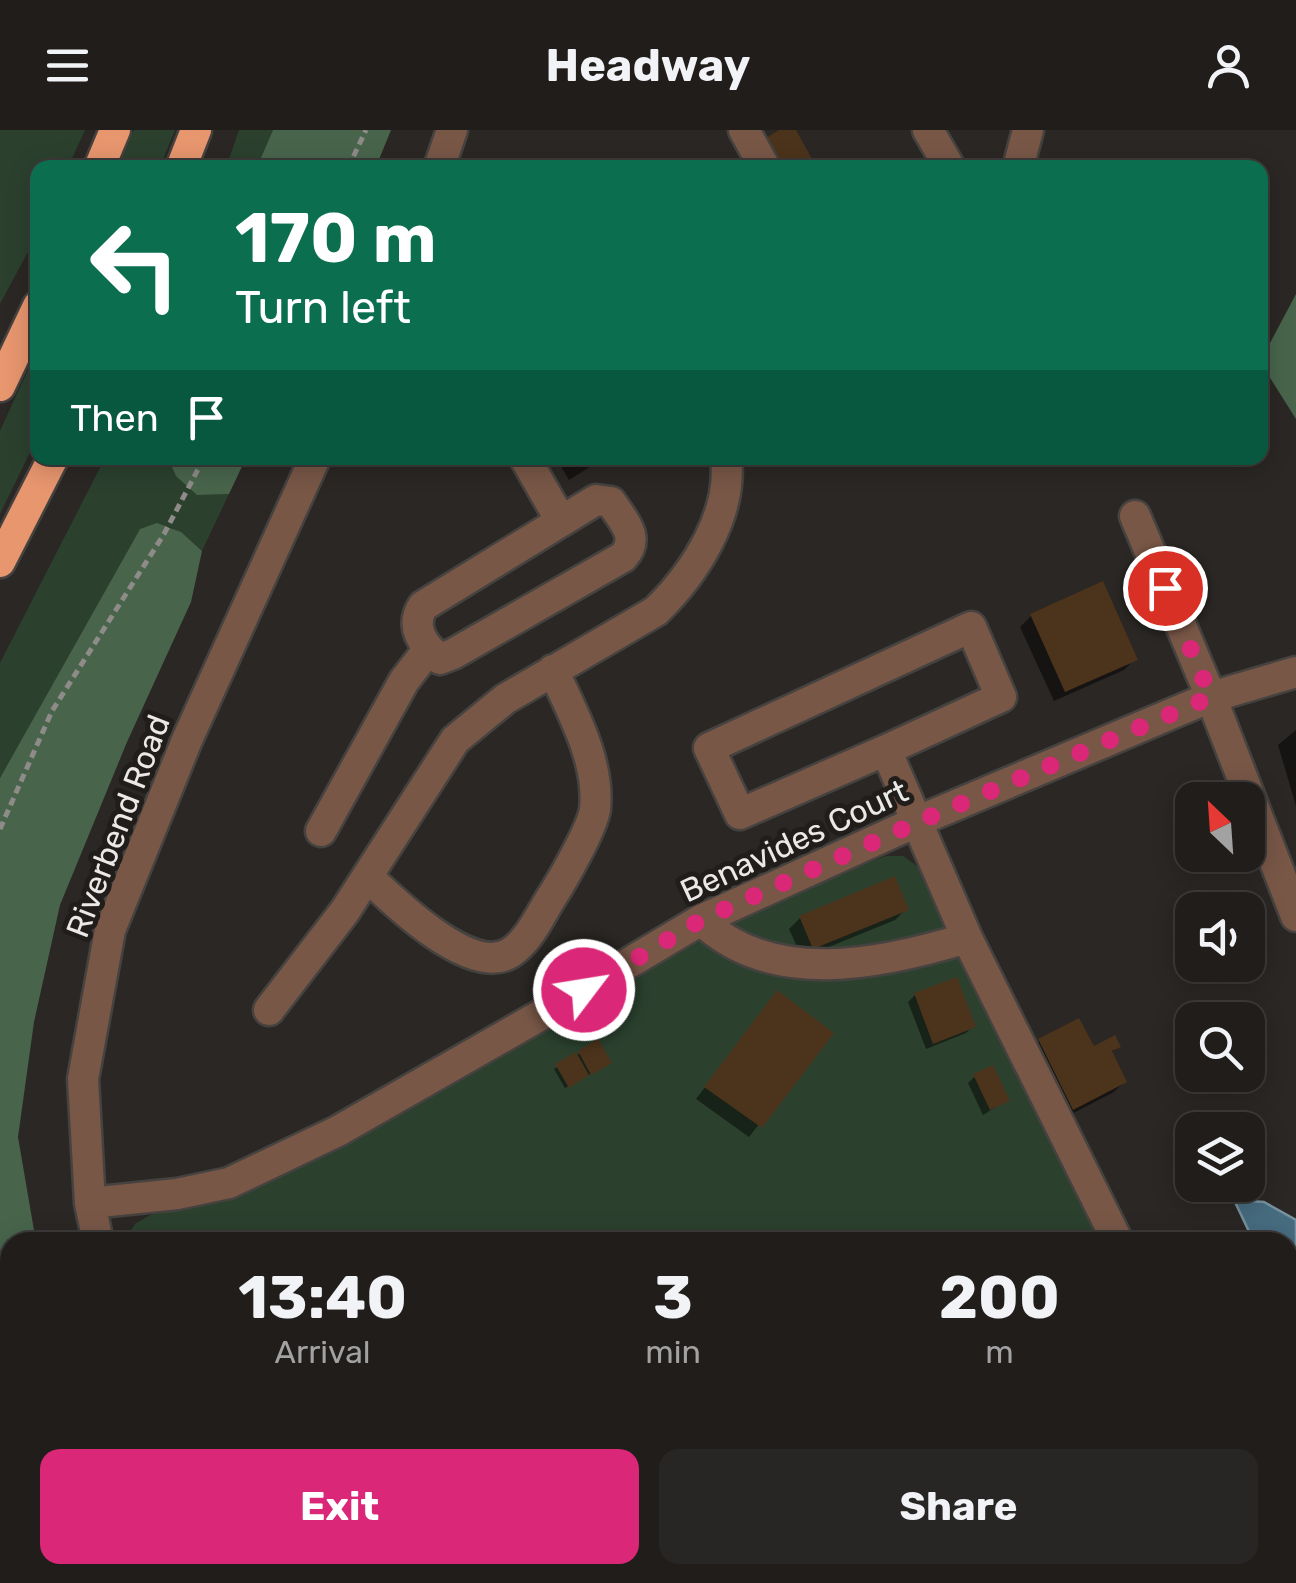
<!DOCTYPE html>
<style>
body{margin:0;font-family:Rubik,sans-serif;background:#282624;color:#f1f3f6;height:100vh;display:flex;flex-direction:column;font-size:38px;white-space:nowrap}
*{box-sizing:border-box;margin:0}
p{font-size:32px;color:#a2a2a3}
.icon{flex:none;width:55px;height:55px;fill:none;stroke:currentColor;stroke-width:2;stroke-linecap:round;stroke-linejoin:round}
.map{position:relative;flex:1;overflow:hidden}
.side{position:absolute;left:0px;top:1102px;width:1298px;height:352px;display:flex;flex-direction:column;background:#201d1b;border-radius:30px 30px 0 0;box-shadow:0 5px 25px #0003,0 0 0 2px #3d3b3a}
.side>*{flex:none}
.banner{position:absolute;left:30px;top:30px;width:1238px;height:305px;border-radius:20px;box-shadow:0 5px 25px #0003,0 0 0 2px #3d3b3a;background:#0b6e4f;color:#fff;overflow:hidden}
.needle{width:65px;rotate:335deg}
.tools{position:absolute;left:1175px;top:652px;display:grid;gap:20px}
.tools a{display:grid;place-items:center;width:90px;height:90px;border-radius:20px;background:#201d1b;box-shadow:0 5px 25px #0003,0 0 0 2px #3d3b3a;font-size:50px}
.pin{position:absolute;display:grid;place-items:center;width:85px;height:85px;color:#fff;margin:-42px;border:5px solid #fff;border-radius:50%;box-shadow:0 2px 10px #0007}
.me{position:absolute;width:110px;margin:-55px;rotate:59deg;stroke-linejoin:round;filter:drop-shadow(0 0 8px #0008)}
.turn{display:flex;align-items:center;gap:35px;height:210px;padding:0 40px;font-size:45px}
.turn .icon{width:130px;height:130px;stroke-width:2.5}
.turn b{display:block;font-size:70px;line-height:85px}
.then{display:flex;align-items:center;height:95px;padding:0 40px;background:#0003;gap:20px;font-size:38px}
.eta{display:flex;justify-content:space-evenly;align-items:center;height:170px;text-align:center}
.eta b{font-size:60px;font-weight:700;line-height:70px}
.action{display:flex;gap:20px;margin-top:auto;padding:20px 40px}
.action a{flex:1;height:115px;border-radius:20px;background:#db2777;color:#fff;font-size:40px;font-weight:700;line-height:115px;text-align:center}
.action a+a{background:#282624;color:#f1f3f6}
header{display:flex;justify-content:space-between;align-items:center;height:130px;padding:0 40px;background:#201d1b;font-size:45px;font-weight:700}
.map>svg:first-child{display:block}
.green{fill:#2b412e}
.forest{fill:#48654c}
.water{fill:#476c80;stroke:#78929f;stroke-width:2.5}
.shadow{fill:#0007}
.building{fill:#4c331b}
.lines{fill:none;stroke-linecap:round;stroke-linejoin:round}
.minor-casing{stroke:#45423f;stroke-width:35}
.highway-casing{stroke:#45423f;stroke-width:35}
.path{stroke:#8e8b89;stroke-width:5;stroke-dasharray:8 5;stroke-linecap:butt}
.minor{stroke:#785747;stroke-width:30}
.highway{stroke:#e7966e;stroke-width:30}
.route{stroke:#db2777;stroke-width:18;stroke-dasharray:0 32.4}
.labels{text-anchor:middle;stroke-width:10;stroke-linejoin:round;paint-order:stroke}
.street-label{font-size:32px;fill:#ebe9e7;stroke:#201d1b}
</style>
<header><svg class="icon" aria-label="menu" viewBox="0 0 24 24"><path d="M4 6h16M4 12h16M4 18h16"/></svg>Headway<svg class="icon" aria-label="person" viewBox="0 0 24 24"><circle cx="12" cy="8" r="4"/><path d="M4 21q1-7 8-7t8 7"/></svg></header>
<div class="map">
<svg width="1296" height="1453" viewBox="0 0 1296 1453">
<rect width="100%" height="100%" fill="#2a2724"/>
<path class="green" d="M0 0H85L68 37 38 38 37 105 0 174Z
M134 0H175L160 37H118Z
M239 0H273L257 37 226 38Z
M37 220V308L0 384V301Z
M105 328H168L197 365 229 364 202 421C181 402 169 389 140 399L0 648V533Z
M886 726H903L928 744 1115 1112H123L135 1094 150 1085 245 1061 309 1034 702 809 791 762Z
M186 1445H492L461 1453H187Z
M1159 1445H1236L1243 1453H1157Z"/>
<path class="forest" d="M273 0H391L376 37H257Z
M1296 164V289L1260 232Z
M168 328H246L229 364 197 365 176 346Z
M157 393 181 402 202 421 191 472 127 612 60 775 34 892 18 1007 36 1112H10V1328L0 1297V648L140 399Z"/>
<path class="water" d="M1234 1070 1264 1072 1296 1090V1178L1288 1166V1112H1254Z"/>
<path class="shadow" d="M556 328H604L569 350Z
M1031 486 1135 529 1124 540 1054 571 1020 497Z
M1296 600V676L1278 615Z
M906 779 895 790 802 828 789 799 800 788Z
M777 863 830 903 749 1007 696 969Z
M915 865 973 896 966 903 926 919 908 872Z
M1039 911 1093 920 1118 916 1110 924 1124 952 1114 962 1062 989 1029 922Z
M597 913 607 935 565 958 554 939Z
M974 947 1007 970 983 985 968 953Z"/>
<path class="building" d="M779 0H796L817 38H777L761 11Z
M1103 451 1138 530 1065 562 1030 484Z
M895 746 909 780 813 819 799 786Z
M957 847 976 897 933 914 914 863Z
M777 860 834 903 762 998 704 957Z
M1079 888 1094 916 1115 905 1121 917 1112 921 1127 952 1073 980 1038 909Z
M598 909 612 933 591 945 578 921Z
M576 922 589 945 569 958 555 934Z
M993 935 1010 971 990 980 973 944Z"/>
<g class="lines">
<g class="minor-casing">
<path id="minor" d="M744 0 765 38
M928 0 950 38
M439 38 452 0
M1018 38 1028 0
M525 328 561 391
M596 370 611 372C623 391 641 407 623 427L453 524 440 529C422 515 410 496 423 476Z
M1135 386 1211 567 1296 786
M886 620 1001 567 971 497 709 618 740 684 886 620 967 808 1118 1112
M321 701 404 551 428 520
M368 747C394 772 471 847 510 823 529 811 539 787 551 768 562 751 593 697 595 679 600 631 572 582 553 540
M701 790C772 858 882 834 967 808
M269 880 345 781 455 610 505 569 656 481C695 443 733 384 726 328
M90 1073 177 1064 229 1053 338 1001 555 877 701 790 918 691 1211 567 1296 542
M98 1112 90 1073 83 949 110 800 187 610 315 328
M164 1445 166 1453
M1268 1453V1445"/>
</g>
<g class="highway-casing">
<path id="highway" d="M99 38 115 0
M181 38 196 0
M0 256 38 176
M0 432 53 328"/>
</g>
<path class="path" d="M348 38 366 0
M0 699 52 581 164 404 204 328"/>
<use href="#minor" class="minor"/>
<use href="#highway" class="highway"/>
</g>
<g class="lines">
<path class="route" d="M584 860 701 790 918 692 1211 567 1165 458"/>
</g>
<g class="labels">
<g class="street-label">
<text transform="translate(118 696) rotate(-69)" y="11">Riverbend Road</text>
<text transform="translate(794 711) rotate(-25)" y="11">Benavides Court</text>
</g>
</g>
</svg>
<div class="tools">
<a><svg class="needle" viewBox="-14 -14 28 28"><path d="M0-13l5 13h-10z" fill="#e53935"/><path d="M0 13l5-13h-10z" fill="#a2a2a3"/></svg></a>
<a><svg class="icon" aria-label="sound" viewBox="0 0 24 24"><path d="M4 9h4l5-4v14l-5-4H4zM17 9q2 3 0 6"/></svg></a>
<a><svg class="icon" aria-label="search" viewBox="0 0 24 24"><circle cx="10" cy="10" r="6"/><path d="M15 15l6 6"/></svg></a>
<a><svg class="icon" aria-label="layers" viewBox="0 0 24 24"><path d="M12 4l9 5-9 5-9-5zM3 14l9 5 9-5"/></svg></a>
</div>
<div class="pin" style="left:1165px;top:458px;background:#d93025"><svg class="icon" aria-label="arrive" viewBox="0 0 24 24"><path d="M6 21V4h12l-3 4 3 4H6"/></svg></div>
<svg class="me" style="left:584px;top:860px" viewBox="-20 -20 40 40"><circle r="17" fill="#db2777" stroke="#fff" stroke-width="3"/><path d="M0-11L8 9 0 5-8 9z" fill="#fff"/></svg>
<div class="banner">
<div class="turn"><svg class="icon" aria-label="left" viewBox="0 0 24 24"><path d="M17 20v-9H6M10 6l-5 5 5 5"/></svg><div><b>170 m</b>Turn left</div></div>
<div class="then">Then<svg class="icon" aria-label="arrive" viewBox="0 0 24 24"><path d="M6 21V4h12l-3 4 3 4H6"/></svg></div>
</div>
<section class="side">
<div class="eta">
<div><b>13:40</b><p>Arrival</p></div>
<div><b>3</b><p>min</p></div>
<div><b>200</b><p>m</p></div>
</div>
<div class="action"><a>Exit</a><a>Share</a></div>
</section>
</div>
